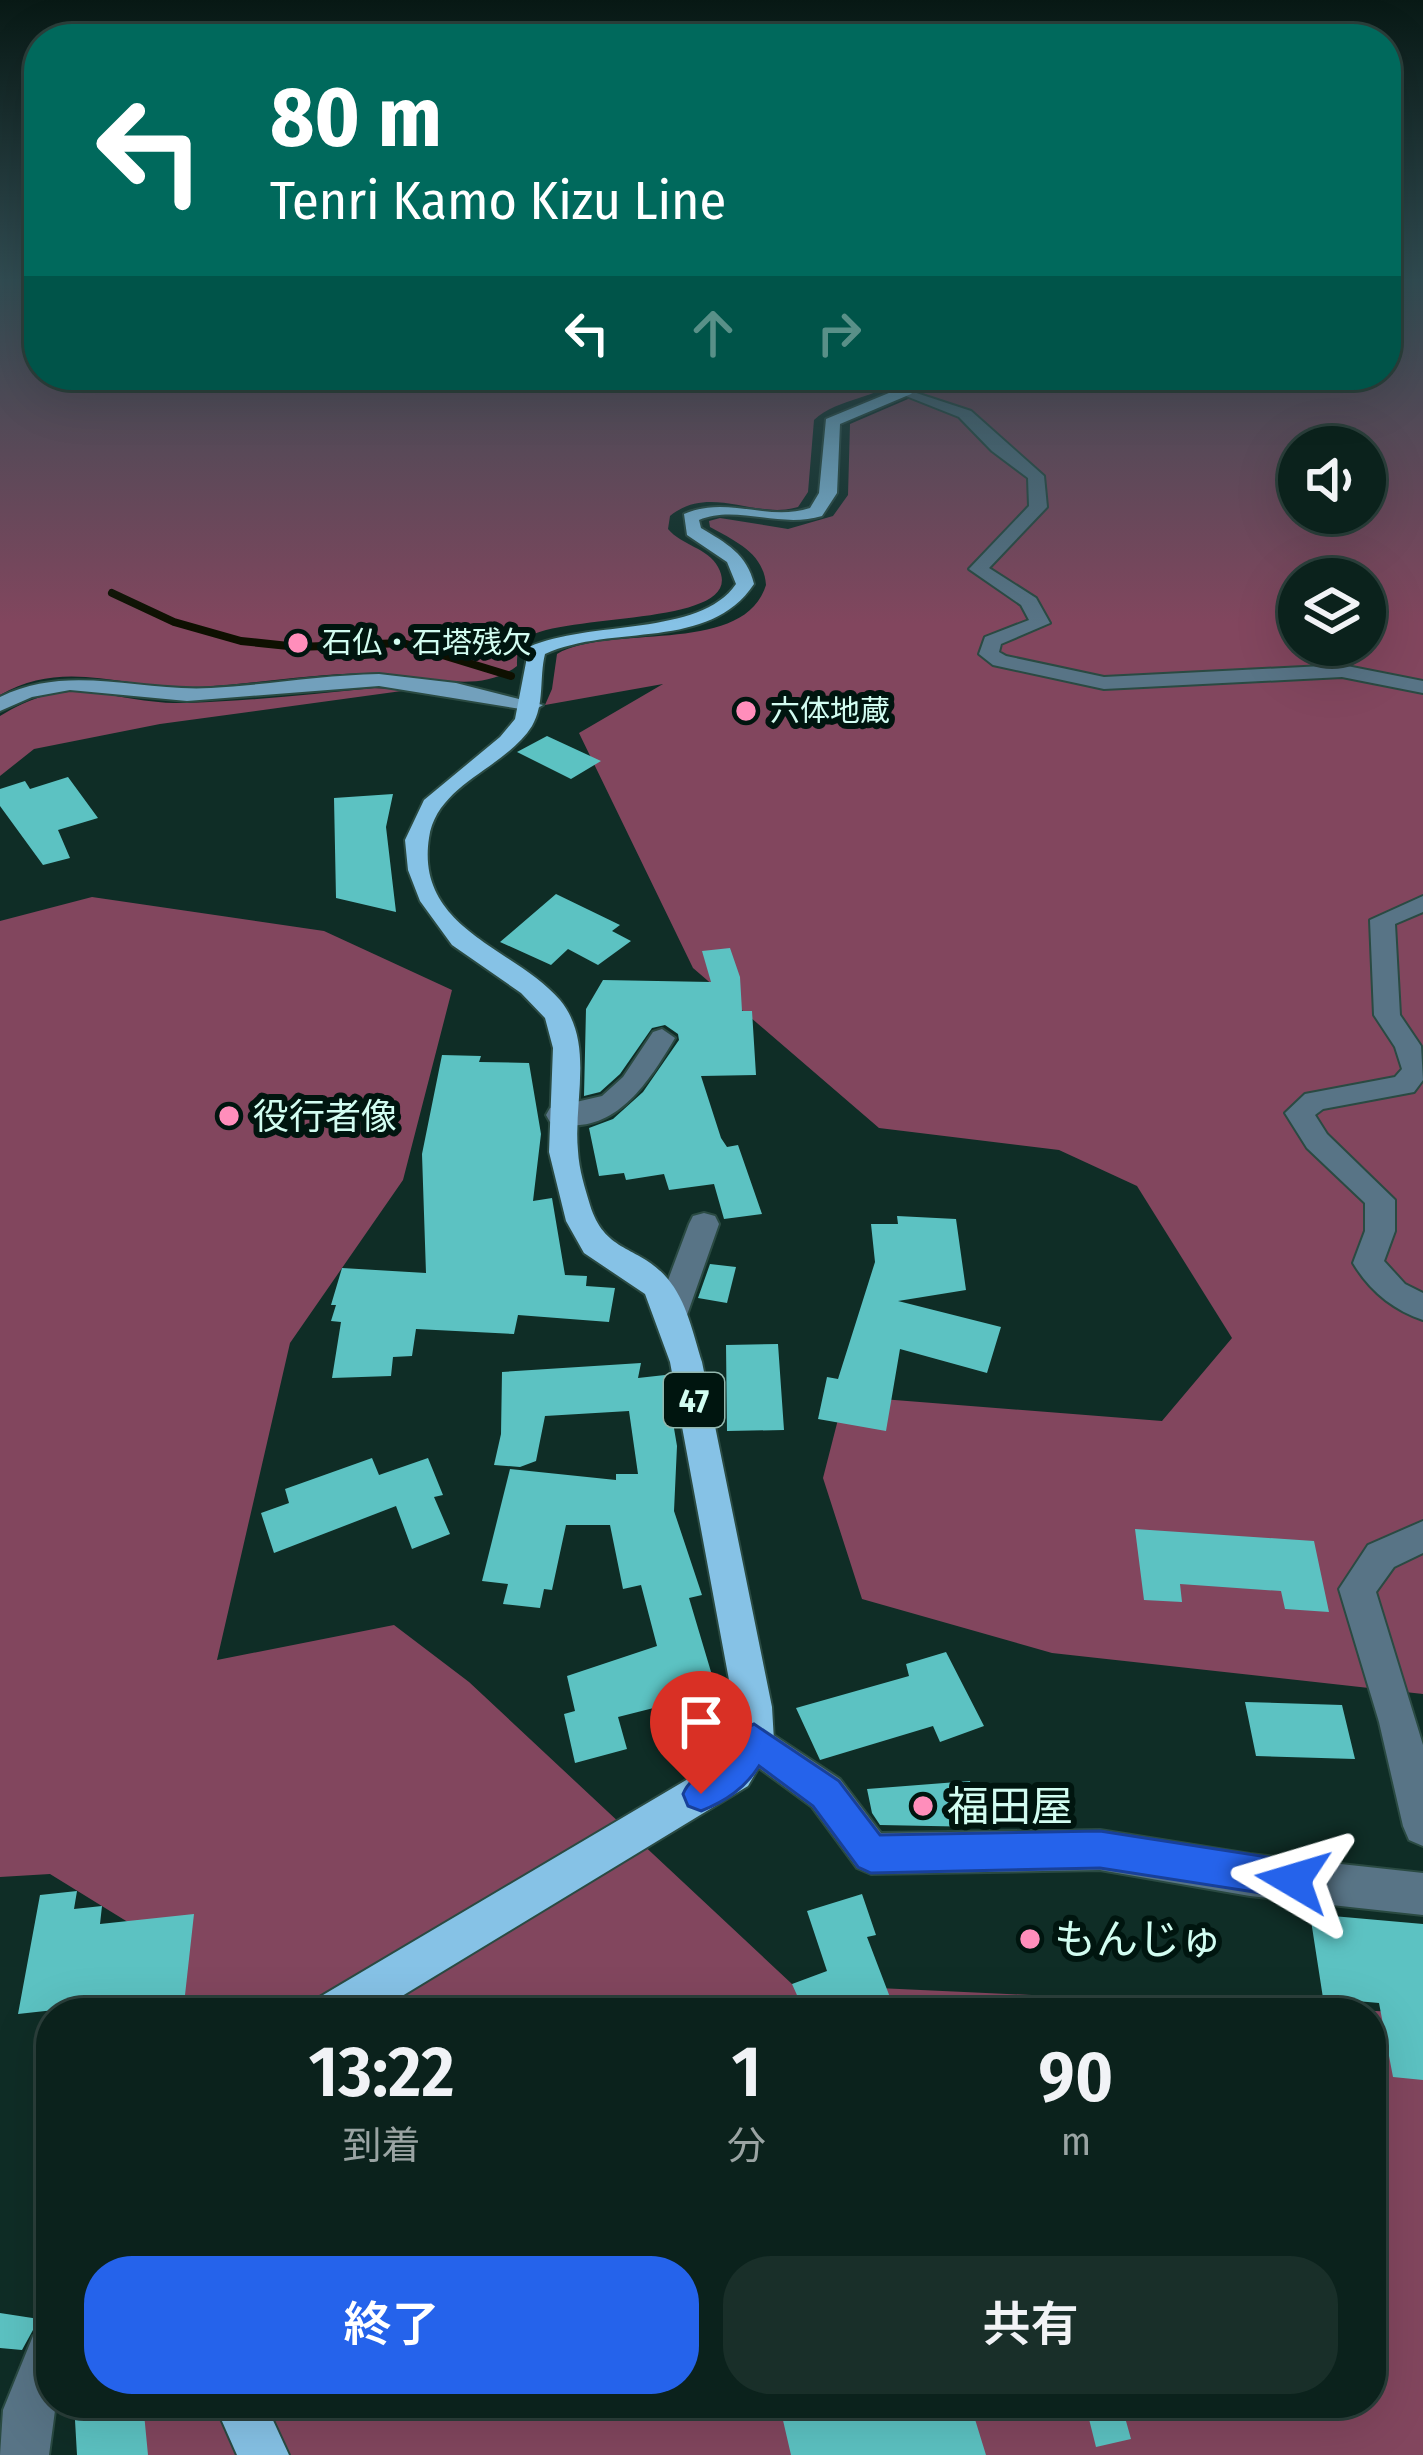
<!DOCTYPE html>
<html lang="ja">
<meta charset="utf-8">
<style>
body{margin:0;font-family:"Fira Sans Condensed","Noto Sans JP",sans-serif;background:#192f29;color:#f1f3f6;height:100vh;display:flex;flex-direction:column;font-size:45px;white-space:nowrap}
*{box-sizing:border-box;margin:0}
p{font-size:39px;color:#9aa4a3}
.icon{flex:none;width:66px;height:66px;fill:none;stroke:currentColor;stroke-width:2;stroke-linecap:round;stroke-linejoin:round}
.map{position:relative;flex:1;overflow:hidden}
.sheet{position:absolute;left:36px;top:1998px;width:1350px;height:420px;display:flex;flex-direction:column;background:#0b221c;border-radius:48px;box-shadow:0 12px 48px #0002,0 0 0 3px #2b3f3b}
.sheet>*{flex:none}
.guide{position:absolute;left:24px;top:24px;width:1377px;height:366px;border-radius:48px;box-shadow:0 12px 48px #0002,0 0 0 3px #2b3f3b;background:#00695c;color:#fff;overflow:hidden}
.controls{position:absolute;left:1278px;top:426px;display:grid;gap:24px}
.controls a{display:grid;place-items:center;width:108px;height:108px;border-radius:50%;background:#0b221c;box-shadow:0 12px 48px #0002,0 0 0 3px #2b3f3b;font-size:60px}
.pin{position:absolute;display:grid;place-items:center;width:102px;height:102px;color:#fff;margin:-123px -51px;border-radius:50% 50% 50% 0;rotate:-45deg;box-shadow:0 0 12px #0007}
.pin .icon{rotate:45deg}
.me{position:absolute;width:132px;margin:-66px;rotate:277deg;stroke-linejoin:round;filter:drop-shadow(0 0 9px #0008)}
.turn{display:flex;align-items:center;gap:42px;height:252px;padding:0 48px;font-size:54px}
.turn .icon{width:156px;height:156px;stroke-width:2.5}
.turn b{display:block;font-size:84px;line-height:102px}
.lanes{display:flex;align-items:center;height:114px;padding:0 48px;background:#0003;justify-content:center;gap:60px;direction:ltr}
.lanes .off{opacity:.35}
.eta{display:flex;justify-content:space-evenly;align-items:center;height:204px;text-align:center}
.eta b{font-size:72px;font-weight:600;line-height:84px}
.button{display:flex;gap:24px;margin-top:auto;padding:24px 48px}
.button a{flex:1;height:138px;border-radius:48px;background:#2563eb;color:#fff;font-size:48px;font-weight:600;line-height:138px;text-align:center}
.button a+a{background:#192f29;color:#f1f3f6}
.map>svg:first-child{display:block}
.forest{fill:#82465e;fill-rule:evenodd}
.lines{fill:none;stroke-linecap:round;stroke-linejoin:round}
.stream{stroke:#0e1001;stroke-width:8}
.building{fill:#5cc2c2}
.minor-casing{stroke:#2a4a42;stroke-width:4}
.secondary-casing{stroke:#2a4a42;stroke-width:4}
.primary-casing{stroke:#2a4a42;stroke-width:4}
.minor{fill:#587486;fill-rule:evenodd}
.secondary{fill:#72a0bc;fill-rule:evenodd}
.primary{fill:#86c2e6;fill-rule:evenodd}
.route{fill:#2563eb;stroke:#184099;stroke-width:3}
.poi-dot{fill:#ff8ebb;stroke:#00150f;stroke-width:4.5}
.labels{text-anchor:middle;stroke-width:12;stroke-linejoin:round;paint-order:stroke}
.far-poi-label{font-size:30px;fill:#d2fdf1;stroke:#00150f;text-anchor:start}
.shield{fill:#00150f;stroke:#93b7ad;stroke-width:3}
.shield-label{font-size:33px;font-weight:bold;fill:#d2fdf1}
.poi-label{font-size:36px;fill:#d2fdf1;stroke:#00150f;text-anchor:start}
.near-poi-label{font-size:42px;fill:#d2fdf1;stroke:#00150f;text-anchor:start}
</style>
<div class="map">
<svg width="1423" height="2455" viewBox="0 0 1423 2455">
<rect width="100%" height="100%" fill="#0f2d26"/>
<path class="forest" d="M0 280H39V375H901C879 400 838 397 814 420L808 492 798 507C755 520 710 483 670 516L668 529C681 545 708 548 718 567 752 629 554 611 524 640 517 647 517 657 517 666 479 695 428 675 383 674 323 671 259 684 199 687 129 691 66 656 0 695Z
M1386 280H1423V1694L1052 1653 862 1599 823 1478 844 1396 1162 1421 1232 1338 1137 1186 1059 1150 879 1128 693 968 579 733 663 684 545 705 552 689 557 654C610 623 744 657 766 585 764 553 735 541 710 527L709 521 720 518 788 529 833 516 848 495 850 424 922 393 938 375H1386ZM1299 447H1365V513H1299ZM1299 579H1365V645H1299Z
M374 688 409 690 160 724 34 749 0 776V716C77 669 109 705 188 703 250 701 312 694 374 688Z
M92 897 324 931 452 990 403 1180 290 1343 217 1660 394 1625 469 1682 792 1984 1397 2012 1423 2002V2455H135L127 2403H1371V2013H158L144 1932 50 1874 0 1877V921Z"/>
<g class="lines">
<path class="stream" d="M112 593 174 622 241 641 298 647 403 643 511 676"/>
</g>
<path class="building" d="M547 736 601 761 571 779 517 752Z
M68 777 98 818 58 830 70 858 43 865 0 806V789L25 781 30 789Z
M393 794 386 827 396 912 336 898 334 798Z
M556 894 620 925 612 931 631 941 598 965 568 949 551 965 500 942Z
M730 948 740 977 742 1011H752L756 1075 701 1076 721 1138 727 1147 738 1145 762 1214 724 1219 714 1184 669 1190 664 1174 626 1180 624 1173 599 1176 589 1128 613 1119 643 1092 679 1040 678 1034 665 1025 652 1028 620 1074 600 1092 584 1096 586 1009 603 980 711 982 702 951Z
M442 1055 481 1056 479 1062 529 1063 541 1134 533 1201 552 1198 565 1275 587 1276 586 1286 615 1288 609 1322 518 1315 514 1334 416 1329 412 1356 393 1357 391 1376 332 1378 341 1322 331 1321 336 1305H331L342 1268 426 1273 422 1154Z
M897 1216 956 1219 966 1290 898 1301 1001 1327 987 1373 900 1349 886 1431 818 1419 827 1377 838 1379 875 1262 871 1224H898Z
M710 1264 736 1267 727 1303 698 1298Z
M778 1344 784 1430 727 1431 726 1345Z
M641 1363 638 1378 665 1375 677 1446 674 1511 702 1595 689 1598 717 1692 618 1717 627 1749 575 1763 564 1714 575 1711 567 1676 657 1646 641 1585 623 1589 610 1525H566L552 1590 544 1589 540 1608 503 1604 508 1584 482 1581 510 1469 616 1480V1474H638L629 1411 545 1416 536 1461 520 1467 494 1465 501 1434 502 1372Z
M372 1458 379 1475 428 1458 443 1495 434 1497 450 1534 412 1549 396 1506 274 1553 261 1513 289 1503 285 1489Z
M1135 1529 1314 1541 1329 1612 1285 1609 1281 1591 1180 1584 1182 1602 1144 1600Z
M946 1652 984 1726 940 1742 933 1726 820 1760 796 1708 909 1676 906 1664Z
M1245 1702 1342 1705 1355 1759 1256 1756Z
M970 1781 981 1827 880 1825 872 1813 867 1789Z
M77 1891 74 1909 102 1906 100 1924 194 1914 183 2013H135L136 2001 18 2014 40 1895Z
M862 1894 876 1935 867 1937 896 2013H805L792 1984 827 1971 807 1911Z
M1310 1914 1423 1924V2080L1393 2077 1379 2003 1323 1998Z
M0 2313 39 2319 22 2350 0 2348Z
M74 2403H143L148 2455H77Z
M779 2403H970L986 2455H791Z
M1121 2403 1131 2439 1096 2447 1087 2411Z"/>
<g class="lines">
<g class="minor-casing">
<path id="minor" d="M901 388 971 411 1044 476 1047 507 989 568 1036 598 1050 623 1001 644 999 652 1006 656 1104 677 1342 665 1423 681V693L1342 677 1104 689 993 665 979 654 985 637 1029 620 1021 605 969 569 1029 506 1028 478 992 451 959 417 901 394Z
M1423 896V912L1395 924 1400 1015 1421 1046 1423 1080 1414 1092 1323 1109 1315 1115 1327 1134 1395 1200V1231L1384 1261 1405 1284 1423 1293V1320C1393 1310 1369 1290 1353 1263L1365 1231V1203L1307 1148 1285 1113 1305 1094 1395 1077 1402 1069 1395 1047 1374 1015 1370 920Z
M662 1029 675 1038C648 1083 613 1140 550 1122L546 1115 550 1108 602 1096 623 1077 653 1032Z
M704 1213 715 1216 719 1224 687 1315 682 1324H660L655 1315 689 1224 693 1216Z
M1423 1521V1553L1394 1567 1376 1592 1423 1745V1846L1409 1840 1403 1826 1379 1722 1339 1589 1368 1545Z
M754 1722 840 1779 881 1833 1100 1830 1250 1854 1423 1873V1915L1250 1896 1100 1870 871 1874 857 1868 812 1807 740 1754 734 1741 740 1728Z
M51 2329V2403H56L49 2455H0L3 2410 33 2336Z"/>
</g>
<g class="secondary-casing">
<path id="secondary" d="M379 674 456 683 543 705 533 711 379 686 187 701 70 690 32 697 0 711V697C69 663 138 692 211 688 267 685 323 675 379 674Z"/>
</g>
<g class="primary-casing">
<path id="primary" d="M913 375H929L911 394 840 424 837 493 822 516C779 529 736 504 699 520L701 528C726 543 747 554 754 584 709 652 613 623 545 654 539 678 545 704 532 726 505 769 437 783 429 838 415 930 516 948 560 1000 595 1043 573 1101 578 1151 579 1170 585 1188 590 1205 605 1254 639 1245 667 1278 687 1301 693 1334 702 1362L772 1707 774 1741 748 1786 374 2013H311L318 1998 720 1760 734 1737V1707L670 1362 645 1294 584 1253 566 1221 549 1152 553 1048 545 1018 521 993 452 945 420 901 408 870 405 840 424 800 500 737 515 719 529 647C588 620 700 637 736 584L727 562 687 535 684 514C727 495 767 522 810 508L819 493 826 419 901 388Z
M214 2403H265L289 2455H237Z"/>
</g>
<use href="#minor" class="minor"/>
<use href="#secondary" class="secondary"/>
<use href="#primary" class="primary"/>
</g>
<linearGradient id="sky" x2="0" y2="1"><stop stop-color="#081915"/><stop offset="0.45" stop-color="#314c52"/><stop offset="1" stop-color="#314c52" stop-opacity="0"/></linearGradient>
<rect width="1423" height="624" fill="url(#sky)"/>
<path class="route" d="M754 1724 839 1781 880 1835 1100 1831 1293 1861 1306 1866 1312 1880 1306 1893 1293 1898 1100 1868 871 1873 858 1867 813 1806 759 1766C745 1788 726 1801 701 1811L688 1806 683 1794C691 1775 706 1774 720 1761 734 1748 735 1732 754 1724Z"/>
<g class="poi-dot">
<circle cx="298" cy="643" r="12"/>
<circle cx="746" cy="711" r="12"/>
<circle cx="229" cy="1116" r="12"/>
<circle cx="923" cy="1806" r="12"/>
<circle cx="1030" cy="1939" r="12"/>
</g>
<g class="labels">
<g class="far-poi-label">
<text x="322" y="653">石仏・石塔残欠</text>
<text x="770" y="721">六体地蔵</text>
</g>
<rect class="shield" x="664" y="1373" width="60" height="54" rx="9"/>
<g class="shield-label">
<text x="694" y="1412">47</text>
</g>
<g class="poi-label">
<text x="253" y="1129">役行者像</text>
</g>
<g class="near-poi-label">
<text x="947" y="1821">福田屋</text>
<text x="1054" y="1954">もんじゅ</text>
</g>
</g>
</svg>
<div class="controls">
<a><svg class="icon" aria-label="sound" viewBox="0 0 24 24"><path d="M4 9h4l5-4v14l-5-4H4zM17 9q2 3 0 6"/></svg></a>
<a><svg class="icon" aria-label="layers" viewBox="0 0 24 24"><path d="M12 4l9 5-9 5-9-5zM3 14l9 5 9-5"/></svg></a>
</div>
<div class="pin" style="left:701px;top:1794px;background:#d93025"><svg class="icon" aria-label="arrive" viewBox="0 0 24 24"><path d="M6 21V4h12l-3 4 3 4H6"/></svg></div>
<svg class="me" style="left:1293px;top:1880px" viewBox="-20 -20 40 40"><path d="M0-17L14 15 0 8-14 15z" fill="#2563eb" stroke="#fff" stroke-width="4"/></svg>
<div class="guide">
<div class="turn"><svg class="icon" aria-label="left" viewBox="0 0 24 24"><path d="M17 20v-9H6M10 6l-5 5 5 5"/></svg><div><b>80 m</b>Tenri Kamo Kizu Line</div></div>
<div class="lanes"><svg class="icon" aria-label="left" viewBox="0 0 24 24"><path d="M17 20v-9H6M10 6l-5 5 5 5"/></svg><svg class="icon off" aria-label="ahead" viewBox="0 0 24 24"><path d="M12 20V5M6 11l6-6 6 6"/></svg><svg class="icon off" aria-label="right" viewBox="0 0 24 24"><path d="M7 20v-9h11M14 6l5 5-5 5"/></svg></div>
</div>
<section class="sheet">
<div class="eta">
<div><b>13:22</b><p>到着</p></div>
<div><b>1</b><p>分</p></div>
<div><b>90</b><p>m</p></div>
</div>
<div class="button"><a>終了</a><a>共有</a></div>
</section>
</div>
